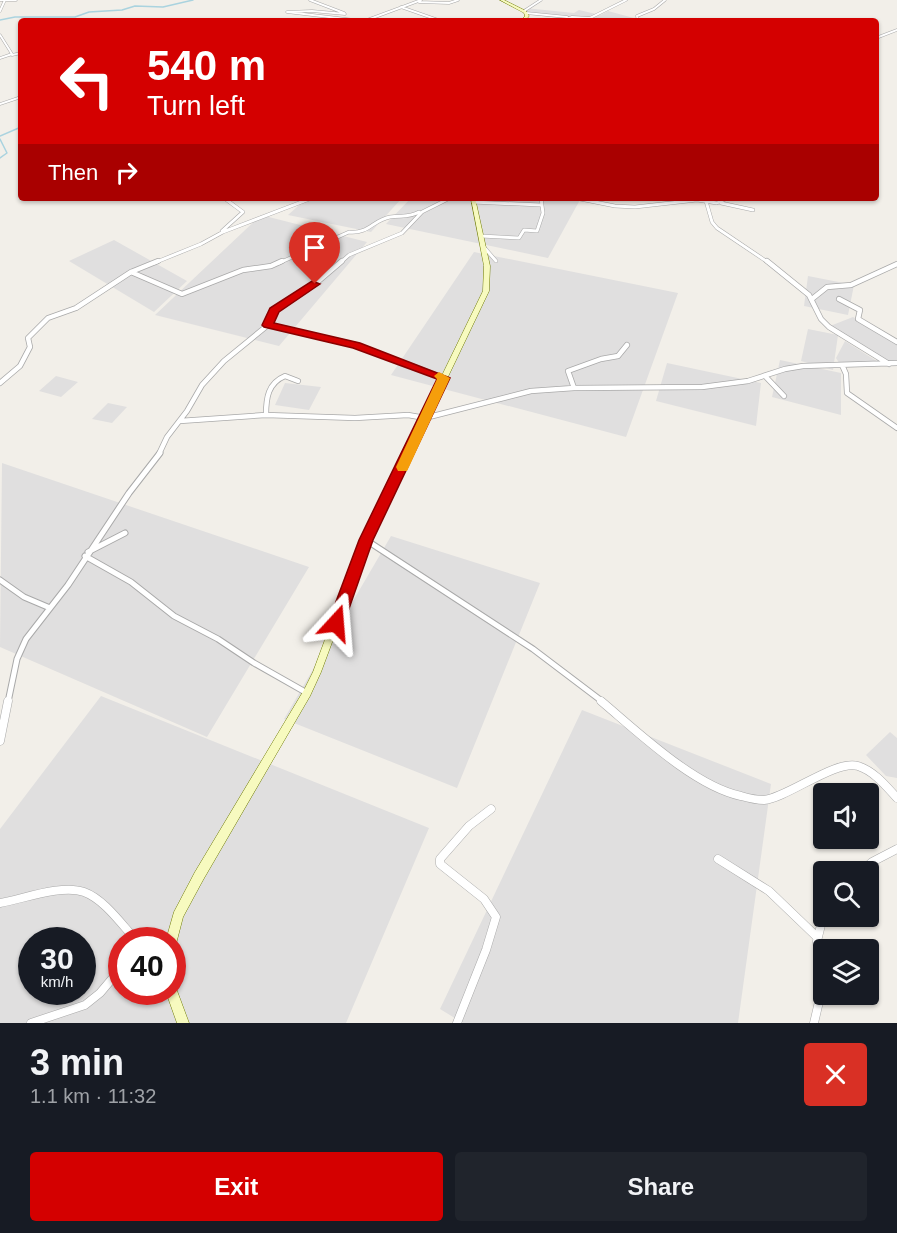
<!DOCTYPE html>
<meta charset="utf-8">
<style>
body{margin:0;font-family:Arial,sans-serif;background:#20242c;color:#f1f3f6;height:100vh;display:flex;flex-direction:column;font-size:22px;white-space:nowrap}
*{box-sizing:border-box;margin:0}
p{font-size:20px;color:#9ea1a6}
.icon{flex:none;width:33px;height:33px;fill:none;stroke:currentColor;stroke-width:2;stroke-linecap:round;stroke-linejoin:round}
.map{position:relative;height:1023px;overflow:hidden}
.panel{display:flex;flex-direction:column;background:#171b24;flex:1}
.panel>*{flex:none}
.banner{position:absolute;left:18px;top:18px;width:861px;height:183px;border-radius:6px;box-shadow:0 2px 4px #0004;background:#d40000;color:#fff;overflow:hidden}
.tools{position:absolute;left:813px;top:783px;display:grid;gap:12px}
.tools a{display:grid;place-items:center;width:66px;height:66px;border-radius:6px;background:#171b24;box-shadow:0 2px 4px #0004;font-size:30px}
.speed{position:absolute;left:18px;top:927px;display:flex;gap:12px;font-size:30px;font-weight:700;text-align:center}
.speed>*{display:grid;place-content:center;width:78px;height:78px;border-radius:50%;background:#171b24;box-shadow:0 2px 4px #0004;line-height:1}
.speed small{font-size:15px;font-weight:400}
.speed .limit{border:9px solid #d22;background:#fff;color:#111}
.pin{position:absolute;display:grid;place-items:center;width:51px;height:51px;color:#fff;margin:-62px -26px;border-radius:50% 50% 50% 0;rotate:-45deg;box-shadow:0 0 6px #0007}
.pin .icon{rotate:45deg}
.me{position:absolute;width:66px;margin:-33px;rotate:19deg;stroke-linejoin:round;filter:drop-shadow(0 0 4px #0008)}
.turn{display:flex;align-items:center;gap:21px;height:126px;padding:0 30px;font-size:27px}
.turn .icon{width:78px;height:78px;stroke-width:2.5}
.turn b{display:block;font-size:42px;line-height:51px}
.then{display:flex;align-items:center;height:57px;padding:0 30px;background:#0003;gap:12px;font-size:22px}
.round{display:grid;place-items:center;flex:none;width:63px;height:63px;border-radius:6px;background:#20242c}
.overview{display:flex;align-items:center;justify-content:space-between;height:102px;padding:0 30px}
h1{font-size:36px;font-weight:700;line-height:45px}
.button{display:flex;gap:12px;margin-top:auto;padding:12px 30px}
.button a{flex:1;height:69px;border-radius:6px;background:#d40000;color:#fff;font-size:24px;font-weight:700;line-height:69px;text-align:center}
.button a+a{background:#20242c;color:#f1f3f6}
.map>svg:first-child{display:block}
.residential{fill:#e0dfdf;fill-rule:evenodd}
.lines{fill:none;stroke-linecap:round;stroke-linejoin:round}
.stream{stroke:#aad3df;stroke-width:1.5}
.street-far4-casing{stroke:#a9a9a9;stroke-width:3}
.street-far3-casing{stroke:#a9a9a9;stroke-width:4}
.street-far2-casing{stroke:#a9a9a9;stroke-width:6}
.street-far1-casing{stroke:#a9a9a9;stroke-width:7}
.street-casing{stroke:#a9a9a9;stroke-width:9}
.secondary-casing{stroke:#707d05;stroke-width:1}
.street-far4{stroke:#fff;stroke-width:2}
.street-far3{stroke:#fff;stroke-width:3}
.street-far2{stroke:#fff;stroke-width:4.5}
.street-far1{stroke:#fff;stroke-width:5}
.street{stroke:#fff;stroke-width:8}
.secondary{fill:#f7fabf;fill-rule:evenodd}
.route{fill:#d40000;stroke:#8a0000;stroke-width:1.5}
.slow{fill:#f59e0b}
</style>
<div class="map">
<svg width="897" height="1023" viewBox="0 0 897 1023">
<rect width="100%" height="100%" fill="#f2efe9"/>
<path class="residential" d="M525 8 574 13 579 10 600 15 608 11 641 20 581 21 521 13Z
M307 198H402L371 232 288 215Z
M411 198H581L548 258 386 224Z
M261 215 367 242 279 346 155 315Z
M114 240 187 281 154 312 69 261Z
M474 252 678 293 626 437 391 375Z
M808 276 854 285 848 315 804 306Z
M853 317 897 344V362L886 364 830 326Z
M808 329 838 335 833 370 801 361Z
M845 341 883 365 841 366 836 358Z
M780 360 841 373V415L772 397Z
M667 363 761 383 756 426 656 401Z
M56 376 78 382 61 397 39 391Z
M285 383 321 387 309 410 275 405Z
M108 403 127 407 112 423 92 419Z
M2 463 309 567 207 737 0 647Z
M391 536 540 583 457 788 284 719Z
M101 696 429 828 346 1023H0V829ZM32 940H82V992H32ZM122 940H172V992H122Z
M582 710 771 784 738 1023H463L440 1009Z
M890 732 897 738V778L886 776 866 755Z"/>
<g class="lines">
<path class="stream" d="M0 20 15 17H75L89 12 122 10 135 6 163 7 193 0
M0 136 21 127
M0 139 7 153 0 158"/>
<g class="street-far4-casing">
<path id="street-far4" d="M0 0H16
M310 0 344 13
M419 2 449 3 458 0
M401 7 441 21
M0 11 5 0
M524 11 541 0
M526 13 567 17
M345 14 312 11 287 12 363 21
M367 20 421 0
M560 21 572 17 590 18 626 0
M638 21 637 16 654 9 665 0
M0 35 12 54 0 58
M876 38 897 30
M12 55 21 53
M0 104 21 97"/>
</g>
<g class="street-far3-casing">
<path id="street-far3" d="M575 198 615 206 635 207 697 200 717 203 728 198
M706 201 712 222 717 228 769 263
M473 202 541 205
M721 203 753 210
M222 231 243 212 224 198
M481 236 519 238 524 230 537 231 543 213 541 198
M483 246 496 261
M154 263 201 244 223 232 312 198
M279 263 349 232C369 234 373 220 390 217 401 215 409 218 419 212
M340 263 349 255 402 233 422 212 450 198"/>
</g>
<g class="street-far2-casing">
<path id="street-far2" d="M767 261 809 295 821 319 829 327 889 364
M131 272 182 294 243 270 271 266 282 261
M812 299 827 287 851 285 897 264
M839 299 860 310 858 319 897 342
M268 325 356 345 444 378
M842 365 846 374 847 393 897 428
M765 376 784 396
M0 383 20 366 30 347 28 338 48 318 76 308 131 272 158 261
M574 388 568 371 601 359 618 356 627 345
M266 415C266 398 268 383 285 376L298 381
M180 421 266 415 355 418 408 415 425 418 531 391 574 388 702 387 748 381 785 369 803 366 897 363
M159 454 167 437 187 411 202 385 224 361 268 325 274 310 315 284 342 261"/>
</g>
<g class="street-far1-casing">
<path id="street-far1" d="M366 540 533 649 603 702
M88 552 125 533
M85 556 131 582 174 616 218 639 254 663 307 693
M0 580 24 597 50 608
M8 702 17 659 26 639 68 585 129 493 160 453"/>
</g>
<g class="street-casing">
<path id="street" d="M601 701C638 732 694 786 741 796 748 798 757 800 764 800 787 798 836 759 858 766 874 771 886 786 897 798
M0 741 8 701
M718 859 769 891 817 937
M861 872 872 862 897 849
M0 903C23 899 62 884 84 892 104 899 122 925 136 940
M31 1023 85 1005 100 993 122 967
M457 1023 486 950 496 917 484 899 440 864V859L469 826 491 809
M814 1023 822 989 817 941 824 913"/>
</g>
<g class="secondary-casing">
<path id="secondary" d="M500 0H504L526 11 529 16 525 21H521L525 16 524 13Z
M471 198H475L490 266 489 291 370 540 321 672 310 696 203 880 183 917 176 944 172 945V940H166L174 912 195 872 304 690 313 672 362 540 483 291 484 266Z
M172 986 176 988 189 1023H177L166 992H172Z"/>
</g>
<use href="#street-far4" class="street-far4"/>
<use href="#street-far3" class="street-far3"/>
<use href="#street-far2" class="street-far2"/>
<use href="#street-far1" class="street-far1"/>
<use href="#street" class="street"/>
<use href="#secondary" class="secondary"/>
</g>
<path class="route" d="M312 281 320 284 279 312 274 323 360 343 450 378 373 540 344 623 341 627 336 629 330 627 328 623 359 540 437 379 353 348 264 327 262 325 270 308Z"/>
<path class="slow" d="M439 372 450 378 409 467 407 471H398L396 467 437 379 434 376Z"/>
</svg>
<div class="tools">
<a><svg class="icon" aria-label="sound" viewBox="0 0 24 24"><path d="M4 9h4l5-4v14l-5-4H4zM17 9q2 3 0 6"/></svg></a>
<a><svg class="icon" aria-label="search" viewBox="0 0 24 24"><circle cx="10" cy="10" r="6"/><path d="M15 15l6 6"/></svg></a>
<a><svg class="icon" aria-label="layers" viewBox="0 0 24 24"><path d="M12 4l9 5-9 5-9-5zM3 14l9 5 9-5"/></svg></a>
</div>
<div class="speed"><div>30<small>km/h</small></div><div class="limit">40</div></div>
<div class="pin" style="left:315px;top:284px;background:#d93025"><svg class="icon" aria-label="arrive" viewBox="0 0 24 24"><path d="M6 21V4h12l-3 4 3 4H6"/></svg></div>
<svg class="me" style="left:336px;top:623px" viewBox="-20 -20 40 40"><path d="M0-17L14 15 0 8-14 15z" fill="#d40000" stroke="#fff" stroke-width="4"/></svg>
<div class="banner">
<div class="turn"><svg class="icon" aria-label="left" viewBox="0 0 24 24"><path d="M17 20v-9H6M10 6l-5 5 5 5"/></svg><div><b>540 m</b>Turn left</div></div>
<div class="then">Then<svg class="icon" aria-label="right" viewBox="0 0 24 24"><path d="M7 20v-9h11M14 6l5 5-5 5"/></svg></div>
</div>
</div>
<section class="panel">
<div class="overview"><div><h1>3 min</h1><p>1.1 km · 11:32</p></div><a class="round" style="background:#d93025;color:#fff"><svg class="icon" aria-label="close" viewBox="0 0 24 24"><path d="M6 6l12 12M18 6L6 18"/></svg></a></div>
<div class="button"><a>Exit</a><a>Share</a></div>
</section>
